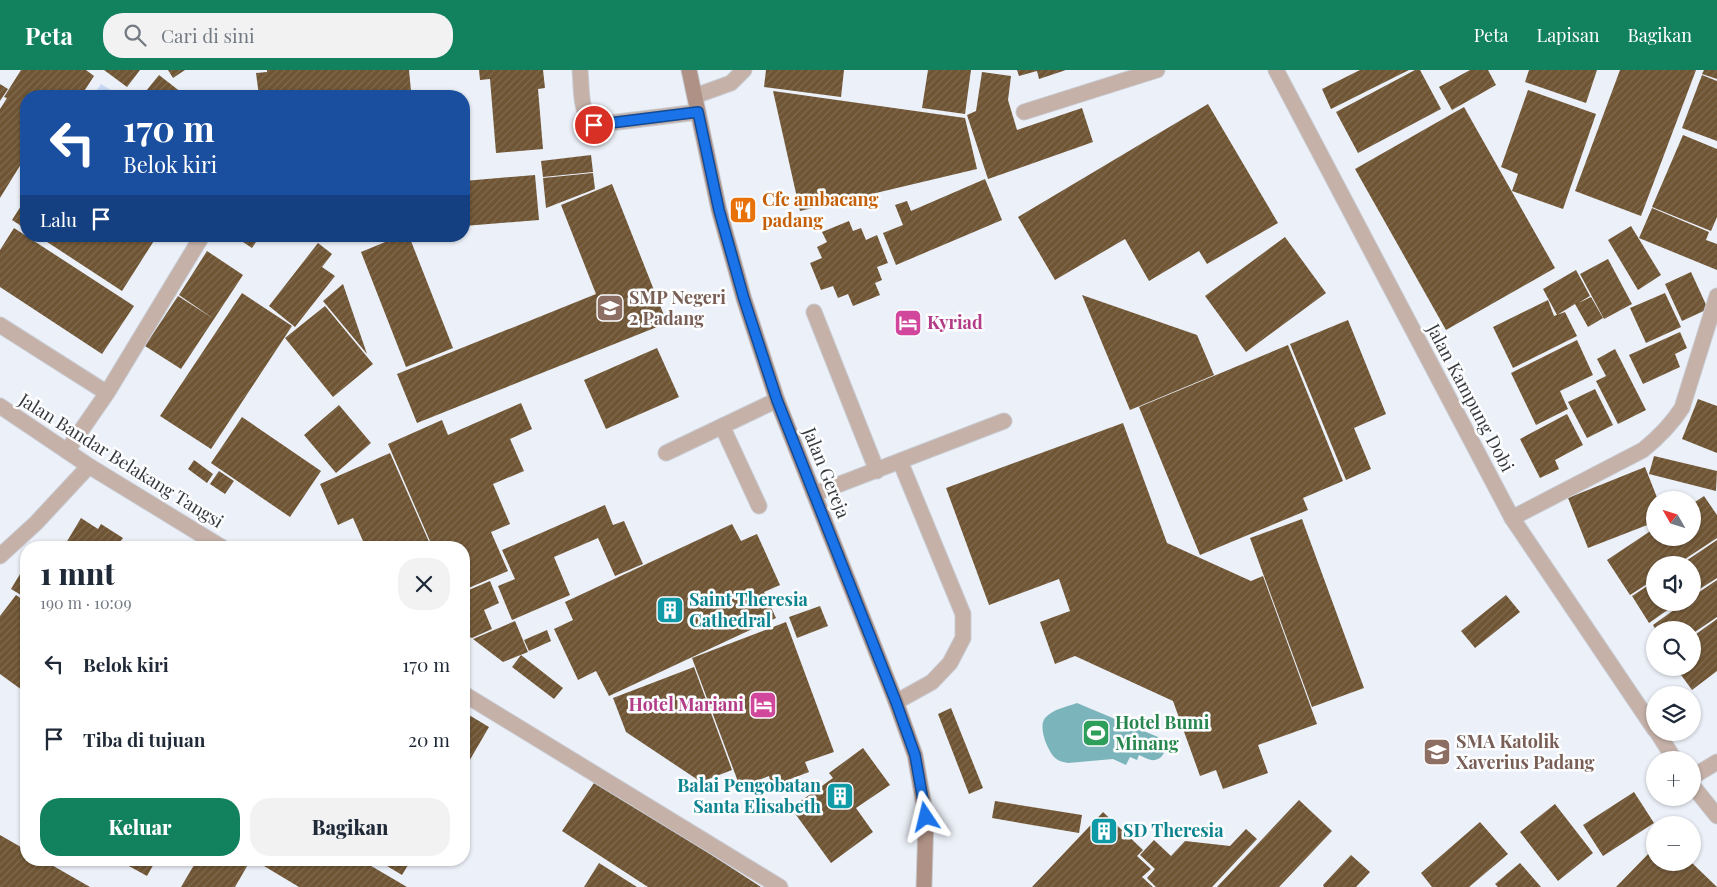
<!DOCTYPE html>
<html lang="id">
<meta charset="utf-8">
<style>
body{margin:0;font-family:"Playfair Display",serif;background:#f2f2f3;color:#1f2937;height:100vh;display:flex;flex-direction:column;font-size:19px;white-space:nowrap}
*{box-sizing:border-box;margin:0}
p{font-size:16px;color:#747a83}
.icon{flex:none;width:28px;height:28px;fill:none;stroke:currentColor;stroke-width:2;stroke-linecap:round;stroke-linejoin:round}
.map{position:relative;flex:1;overflow:hidden}
.side{position:absolute;left:20px;top:471px;width:450px;height:325px;display:flex;flex-direction:column;background:#fff;border-radius:20px;box-shadow:0 1px 4px #0004}
.side>*{flex:none}
.guide{position:absolute;left:20px;top:20px;width:450px;height:152px;border-radius:20px;box-shadow:0 1px 4px #0004;background:#1a4fa0;color:#fff;overflow:hidden}
.needle{width:32px;rotate:309deg}
.tools{position:absolute;left:1646px;top:421px;display:grid;gap:10px}
.tools a{display:grid;place-items:center;width:55px;height:55px;border-radius:50%;background:#fff;box-shadow:0 1px 4px #0004;font-size:25px}
.pin{position:absolute;display:grid;place-items:center;width:42px;height:42px;color:#fff;margin:-21px;border:2px solid #fff;border-radius:50%;box-shadow:0 1px 5px #0007}
.me{position:absolute;width:55px;margin:-28px;rotate:350deg;stroke-linejoin:round;filter:drop-shadow(0 0 4px #0008)}
.turn{display:flex;align-items:center;gap:18px;height:105px;padding:0 20px;font-size:22px}
.turn .icon{width:65px;height:65px;stroke-width:2.5}
.turn b{display:block;font-size:35px;line-height:42px}
.then{display:flex;align-items:center;height:48px;padding:0 20px;background:#0003;gap:10px;font-size:19px}
.round{display:grid;place-items:center;flex:none;width:52px;height:52px;border-radius:20px;background:#f2f2f3}
.head{display:flex;align-items:center;justify-content:space-between;height:85px;padding:0 20px}
h1{font-size:30px;font-weight:800;line-height:38px}
.action{display:flex;gap:10px;margin-top:auto;padding:10px 20px}
.action a{flex:1;height:58px;border-radius:20px;background:#12815d;color:#fff;font-size:20px;font-weight:800;line-height:58px;text-align:center}
.action a+a{background:#f2f2f3;color:#1f2937}
ul{padding:0;list-style:none}
li{display:flex;align-items:center;gap:15px;height:75px;padding:0 20px}
li div{flex:1}
li b{display:block;font-size:19px}
li em{font-style:normal}
header{display:flex;align-items:center;gap:30px;box-sizing:border-box;height:70px;padding:0 25px;background:#12815d;color:#fff}
header strong{font-size:24px}
nav{display:flex;gap:28px;margin-inline-start:auto;font-size:18px}
.search{width:350px;height:45px;background:#f2f2f3;display:flex;align-items:center;gap:12px;box-sizing:border-box;padding:0 18px;border-radius:20px;color:#747a83;font-size:19px}
.map>svg:first-child{display:block}
.garden{fill:#c9d8f5}
.water{fill:#7cb4bb}
.building{fill:url(#building-hatch)}
.lines{fill:none;stroke-linecap:round;stroke-linejoin:round}
.service-casing{stroke:#c8cbd2;stroke-width:17}
.minor-casing{stroke:#c8cbd2;stroke-width:17}
.tertiary-casing{stroke:#c8cbd2;stroke-width:17}
.secondary-casing{stroke:#c8cbd2;stroke-width:17}
.service{stroke:#c5b1a8;stroke-width:15}
.minor{stroke:#c5b1a8;stroke-width:15}
.tertiary{stroke:#c5b1a8;stroke-width:15}
.secondary{stroke:#af9285;stroke-width:15}
.route-casing{stroke:#114b97;stroke-width:12}
.route{stroke:#1a73e8;stroke-width:9}
.labels{text-anchor:middle;stroke-width:5;stroke-linejoin:round;paint-order:stroke}
.food-label{font-size:18px;font-weight:bold;fill:#c56008;stroke:#fcfdff;text-anchor:start}
.education-label{font-size:18px;font-weight:bold;fill:#785e54;stroke:#fcfdff;text-anchor:start}
.hotel-label{font-size:18px;font-weight:bold;fill:#b23c85;stroke:#fcfdff;text-anchor:start}
.street-label{font-size:18px;fill:#36383b;stroke:#fcfdff}
.culture-label{font-size:18px;font-weight:bold;fill:#0d838f;stroke:#fcfdff;text-anchor:start}
.leisure-label{font-size:18px;font-weight:bold;fill:#27864d;stroke:#fcfdff;text-anchor:start}
</style>
<header>
<strong>Peta</strong>
<div class="search"><svg class="icon" aria-label="search" viewBox="0 0 24 24"><circle cx="10" cy="10" r="6"/><path d="M15 15l6 6"/></svg>Cari di sini</div>
<nav><a>Peta</a><a>Lapisan</a><a>Bagikan</a></nav>
</header>
<div class="map">
<svg width="1717" height="817" viewBox="0 0 1717 817">
<defs>
<pattern id="building-hatch" width="6" height="6" patternUnits="userSpaceOnUse" patternTransform="scale(1.25)"><rect width="6" height="6" fill="#6f5534"/><path d="M-1 1l2-2M0 6l6-6M5 7l2-2" fill="none" stroke="#806b51"/></pattern>
</defs>
<rect width="100%" height="100%" fill="#ecf0f8"/>
<path class="garden" d="M101 14 120 26H93Z"/>
<path class="water" d="M1077 633 1158 667C1166 673 1168 687 1155 690 1150 691 1144 687 1139 685L1137 690 1130 687 1126 695 1113 689 1068 693C1063 692 1058 691 1054 687 1047 679 1038 657 1045 648 1053 639 1066 637 1077 633Z"/>
<path class="building" d="M21 0H86L94 6 81 26H26V86L0 128V39L7 28 4 27Z
M104 0H140L127 17Z
M168 0H185L173 8Z
M267 0H409L411 21 366 26H259L256 3 267 2Z
M479 0H543L545 18 538 19 543 79 496 83 490 9 480 10Z
M766 0H844L841 27 764 17Z
M928 0H971L965 44 922 38Z
M1017 0H1066L1039 9 1037 1 1019 6Z
M1360 0H1409L1331 39 1322 19Z
M1415 0H1420L1441 39 1358 83 1336 42Z
M1470 0H1488L1496 15 1452 40 1439 17Z
M1529 0H1597L1586 33 1525 12Z
M1620 0H1696L1641 146 1575 121Z
M1704 0H1717V9L1702 4Z
M982 2 1011 6 1008 30 1017 60 1082 38 1093 72 988 109 967 45 976 41Z
M159 5 186 26H142Z
M1702 5 1717 11V71L1682 58Z
M0 14 8 19 0 31Z
M1528 20 1596 44 1563 139 1512 121 1518 104 1501 97Z
M773 21 965 48 977 99 800 141Z
M1208 34 1278 153 1207 194 1199 181 1149 211 1125 169 1055 210 1018 147Z
M1464 37 1555 198 1446 260 1355 99Z
M1683 65 1717 79V147L1711 161 1652 137Z
M591 85 593 102 543 107 541 91Z
M593 103 595 119 546 138 543 108Z
M535 105 539 150 464 156V111Z
M985 109 1002 150 896 195 883 163 903 155 895 135 907 131 911 141Z
M612 114 667 253 417 353 397 304 596 224 561 135Z
M26 128V159L12 150Z
M1652 138 1709 162 1706 170 1717 174V200L1639 168Z
M849 151 853 161 861 158 866 170 877 165 888 193 877 197 882 210 875 213 880 225 853 236 848 224 838 228 833 216 821 220 810 193 822 188 817 177 827 172 822 162Z
M1631 156 1661 205 1638 220 1608 170Z
M14 158 134 236 102 284 0 217V180Z
M38 166H157L122 221Z
M234 166H260L252 178Z
M400 166H409L453 278 406 297 361 182Z
M1285 167 1326 223 1246 282 1205 226Z
M318 173 332 184 322 197 335 206 295 257 269 236Z
M207 181 243 205 214 249 179 225Z
M1608 189 1632 234 1604 249 1580 204Z
M1576 200 1590 226 1578 233 1591 227 1603 248 1588 257 1575 234 1557 245 1543 219Z
M1691 202 1708 239 1682 251 1665 214Z
M343 214 367 284 323 231Z
M242 223 292 256 211 379 160 346Z
M1665 223 1681 257 1646 273 1630 238Z
M1082 225 1197 265 1214 305 1130 340Z
M178 226 214 249 181 299 145 276Z
M1548 230 1554 246 1565 242 1577 266 1513 298 1493 257Z
M325 236 373 294 333 327 285 268Z
M1348 250 1386 344 1354 358 1371 399 1346 410 1290 274Z
M1680 262 1687 278 1675 284 1680 297 1643 314 1629 285Z
M1577 270 1593 305 1560 321 1568 339 1536 355 1511 303Z
M1288 275 1343 411 1303 428 1308 440 1200 485 1139 337Z
M657 278 679 327 606 359 584 310Z
M1615 279 1646 340 1618 354 1596 311 1606 306 1597 289Z
M1595 319 1613 355 1587 368 1568 332Z
M1698 329 1717 336V383L1682 369Z
M521 333 532 359 510 369 524 401 493 414 510 454 491 462 508 501 464 520V478H433L388 374 442 350 448 365Z
M339 335 371 373 336 403 304 365Z
M1567 344 1583 375 1555 390 1559 399 1540 408 1520 369Z
M242 347 321 401 290 447 211 393Z
M1123 353 1167 473 1251 511 1263 506 1317 654 1258 675 1268 703 1223 719 1216 700 1200 706 1173 631 1075 586 1055 594 1040 552 1070 541 1059 509 989 535 946 418Z
M390 383 430 474 423 478H366L353 448 338 455 320 414Z
M1654 386 1717 401 1716 421 1649 404Z
M194 390 213 404 207 413 188 399Z
M1645 397 1658 430H1655V452L1588 478 1568 428Z
M219 401 234 411 225 424 210 414Z
M1704 426 1717 445V468L1676 495H1655V509L1630 525 1607 490 1655 458V468H1692V434Z
M605 435 613 455 624 451 643 494 615 506 598 468 554 487 570 525 512 550 498 516 515 509 502 480Z
M81 448 98 459 101 454 123 468 120 472 129 478H63Z
M1302 449 1364 618 1312 637 1250 468Z
M732 454 741 471 757 464 780 515 764 522 776 548 609 626 596 601 578 610 554 559 573 550 565 532Z
M1717 470V508L1692 524V495H1680Z
M20 504 26 508V528L11 519Z
M1717 510V547L1692 564V560H1656L1653 555 1685 532H1692V527Z
M490 511 499 533 484 540 492 559 472 568 464 565V522Z
M1655 511V532H1679L1649 553 1632 526Z
M16 525 26 532V623L0 604V546Z
M1506 525 1520 542 1475 578 1461 561Z
M820 536 828 556 797 568 789 547Z
M1717 549V601L1692 620 1676 598H1692V567Z
M515 551 528 582 503 592 473 569Z
M786 552 834 682 805 692 809 702 772 716 769 706 740 717 692 588Z
M547 560 551 571 529 581 524 570Z
M521 585 563 618 554 629 512 597Z
M694 597 732 700 701 712 626 662 613 628Z
M951 638 983 718 969 724 938 644Z
M464 642 489 657 464 700Z
M863 678 890 715 856 738 873 762 831 793 791 738 833 708 829 703Z
M596 710 761 817H648L562 761Z
M1634 722 1654 753 1603 786 1583 755Z
M1299 730 1332 761 1279 817H1217Z
M995 731 1082 745 1079 763 992 748Z
M1555 734 1593 783 1558 811 1520 762Z
M1103 742 1143 780 1137 786 1151 799 1142 807 1153 817H1032Z
M1480 752 1508 784 1469 817H1432L1421 803Z
M1246 759 1257 769 1212 817H1156L1147 808 1155 799 1140 785 1154 770 1171 786 1185 771 1230 776Z
M0 765 26 780V790H43L90 817H0Z
M1655 777V792H1691L1717 817H1616Z
M1351 785 1370 802 1356 817H1324L1323 815Z
M118 790H156L147 806Z
M197 790H248L250 791 235 817H181Z
M254 790H361L407 817H299Z
M377 790H411L402 805Z
M599 793 637 817H584Z
M1520 793 1541 817H1498L1495 814Z"/>
<g class="lines">
<g class="service-casing">
<path id="service" d="M580 0C582 19 579 42 594 55L698 42
M695 26 731 13 744 0
M1024 42 1157 0
M814 242 877 401
M0 255 107 323
M722 356 759 436
M67 381 107 323 202 166
M666 383 777 330
M814 424 1004 351
M896 632 932 612 950 593 963 568V544L900 391"/>
</g>
<g class="minor-casing">
<path id="minor" d="M1512 448 1643 380C1659 367 1671 355 1682 338L1717 226
M1692 707 1717 692"/>
</g>
<g class="tertiary-casing">
<path id="tertiary" d="M1276 0 1512 448 1655 660
M0 336 89 396 223 478
M0 486 36 453 89 396
M464 624 780 817
M1657 662 1675 690
M1692 715 1717 746"/>
</g>
<g class="secondary-casing">
<path id="secondary" d="M689 0 719 140 744 229 777 330 896 632 915 685 926 747 924 817"/>
</g>
<use href="#service" class="service"/>
<use href="#minor" class="minor"/>
<use href="#tertiary" class="tertiary"/>
<use href="#secondary" class="secondary"/>
</g>
<g class="lines">
<g class="route-casing">
<path id="route" d="M594 55 698 42 719 140 744 229 777 330 896 632 915 685 926 747"/>
</g>
<use href="#route" class="route"/>
</g>
<defs>
<g id="restaurant-square" transform="scale(1.4375)"><rect x="-9" y="-9" width="18" height="18" rx="4" fill="#e8710a" stroke="#fcfdff"/><path d="M-5-6h1v4h1v-4h1v4h1v-4h1v5L-1.5 .5V6h-2V.5L-5-1ZM5-6V6H3V1.5H1.5Q1.5-4 5-6Z" fill="#fff"/></g>
<g id="school-square" transform="scale(1.4375)"><rect x="-9" y="-9" width="18" height="18" rx="4" fill="#8d6e63" stroke="#fcfdff"/><path d="M0-5L7-2L0 1L-7-2ZM-4 1L0 2.5L4 1V4Q0 6-4 4Z" fill="#fff"/></g>
<g id="hotel-square" transform="scale(1.4375)"><rect x="-9" y="-9" width="18" height="18" rx="4" fill="#d1479c" stroke="#fcfdff"/><path d="M-6-4.5h1.5V1H6V5H4.5V3h-9V5H-6ZM-4 0a1.8 1.8 0 1 1 3.6 0ZM.5 0V-2.5h3Q6-2.5 6 0Z" fill="#fff"/></g>
<g id="building-square" transform="scale(1.4375)"><rect x="-9" y="-9" width="18" height="18" rx="4" fill="#0f9aa8" stroke="#fcfdff"/><path d="M-4-6H4V6H1V3H-1V6H-4ZM-2.5-4.3h1.7v1.8h-1.7ZM.8-4.3h1.7v1.8H.8ZM-2.5-1h1.7V.8h-1.7ZM.8-1h1.7V.8H.8Z" fill="#fff"/></g>
<g id="stadium-square" transform="scale(1.4375)"><rect x="-9" y="-9" width="18" height="18" rx="4" fill="#2e9e5b" stroke="#fcfdff"/><path d="M0-5a6.5 5 0 1 0 0 10a6.5 5 0 1 0 0-10ZM-3.5-1.8h7v3.6h-7Z" fill="#fff"/></g>
</defs>
<g fill-rule="evenodd">
<use href="#restaurant-square" x="743" y="140"/>
<use href="#school-square" x="610" y="238"/>
<use href="#hotel-square" x="908" y="253"/>
<use href="#building-square" x="670" y="540"/>
<use href="#hotel-square" x="763" y="635"/>
<use href="#stadium-square" x="1096" y="663"/>
<use href="#school-square" x="1437" y="682"/>
<use href="#building-square" x="840" y="726"/>
<use href="#building-square" x="1104" y="761"/>
</g>
<g class="labels">
<g class="food-label">
<text x="762" y="136">Cfc ambacang<tspan x="762" dy="21">padang</tspan></text>
</g>
<g class="education-label">
<text x="629" y="234">SMP Negeri<tspan x="629" dy="21">2 Padang</tspan></text>
<text x="1456" y="678">SMA Katolik<tspan x="1456" dy="21">Xaverius Padang</tspan></text>
</g>
<g class="hotel-label">
<text x="927" y="259">Kyriad</text>
<text x="744" y="641" text-anchor="end">Hotel Mariani</text>
</g>
<g class="street-label">
<text transform="translate(1470 328) rotate(62)" y="6">Jalan Kampung Dobi</text>
<text transform="translate(121 391) rotate(32)" y="6">Jalan Bandar Belakang Tangsi</text>
<text transform="translate(826 403) rotate(68)" y="6">Jalan Gereja</text>
</g>
<g class="culture-label">
<text x="689" y="536">Saint Theresia<tspan x="689" dy="21">Cathedral</tspan></text>
<text x="821" y="722" text-anchor="end">Balai Pengobatan<tspan x="821" dy="21">Santa Elisabeth</tspan></text>
<text x="1123" y="767">SD Theresia</text>
</g>
<g class="leisure-label">
<text x="1115" y="659">Hotel Bumi<tspan x="1115" dy="21">Minang</tspan></text>
</g>
</g>
</svg>
<div class="tools">
<a><svg class="needle" viewBox="-14 -14 28 28"><path d="M0-13l5 13h-10z" fill="#e53935"/><path d="M0 13l5-13h-10z" fill="#747a83"/></svg></a>
<a><svg class="icon" aria-label="sound" viewBox="0 0 24 24"><path d="M4 9h4l5-4v14l-5-4H4zM17 9q2 3 0 6"/></svg></a>
<a><svg class="icon" aria-label="search" viewBox="0 0 24 24"><circle cx="10" cy="10" r="6"/><path d="M15 15l6 6"/></svg></a>
<a><svg class="icon" aria-label="layers" viewBox="0 0 24 24"><path d="M12 4l9 5-9 5-9-5zM3 14l9 5 9-5"/></svg></a>
<a>+</a>
<a>−</a>
</div>
<div class="pin" style="left:594px;top:55px;background:#d93025"><svg class="icon" aria-label="arrive" viewBox="0 0 24 24"><path d="M6 21V4h12l-3 4 3 4H6"/></svg></div>
<svg class="me" style="left:926px;top:747px" viewBox="-20 -20 40 40"><path d="M0-17L14 15 0 8-14 15z" fill="#1a73e8" stroke="#fff" stroke-width="4"/></svg>
<div class="guide">
<div class="turn"><svg class="icon" aria-label="left" viewBox="0 0 24 24"><path d="M17 20v-9H6M10 6l-5 5 5 5"/></svg><div><b>170 m</b>Belok kiri</div></div>
<div class="then">Lalu<svg class="icon" aria-label="arrive" viewBox="0 0 24 24"><path d="M6 21V4h12l-3 4 3 4H6"/></svg></div>
</div>
<section class="side">
<div class="head"><div><h1>1 mnt</h1><p>190 m · 10:09</p></div><a class="round"><svg class="icon" aria-label="close" viewBox="0 0 24 24"><path d="M6 6l12 12M18 6L6 18"/></svg></a></div>
<ul>
<li><svg class="icon" aria-label="left" viewBox="0 0 24 24"><path d="M17 20v-9H6M10 6l-5 5 5 5"/></svg><div><b>Belok kiri</b></div><em>170 m</em></li>
<li><svg class="icon" aria-label="arrive" viewBox="0 0 24 24"><path d="M6 21V4h12l-3 4 3 4H6"/></svg><div><b>Tiba di tujuan</b></div><em>20 m</em></li>
</ul>
<div class="action"><a>Keluar</a><a>Bagikan</a></div>
</section>
</div>
